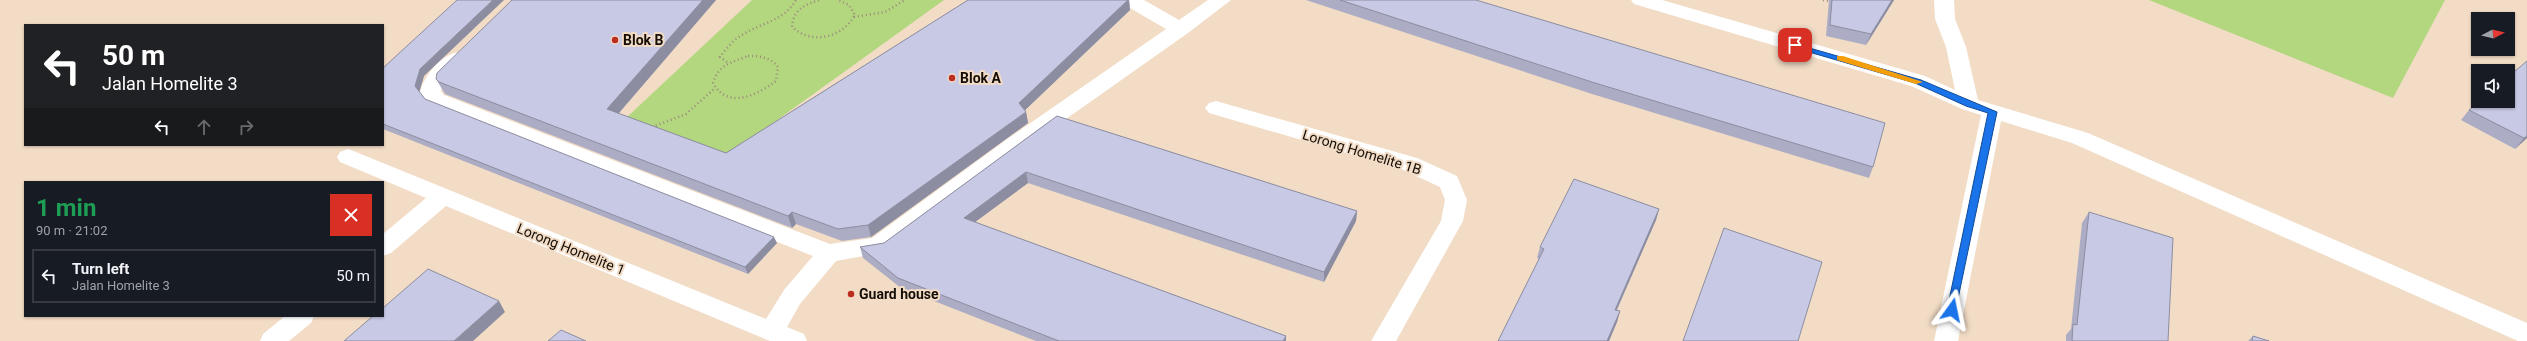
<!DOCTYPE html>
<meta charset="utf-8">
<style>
body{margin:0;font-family:Roboto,sans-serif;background:#20242c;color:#f1f3f6;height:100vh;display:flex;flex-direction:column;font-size:15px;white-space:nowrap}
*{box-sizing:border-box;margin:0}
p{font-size:13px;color:#9ea1a6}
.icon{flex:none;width:22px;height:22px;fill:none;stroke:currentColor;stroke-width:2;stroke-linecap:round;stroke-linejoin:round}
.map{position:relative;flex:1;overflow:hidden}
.sheet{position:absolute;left:24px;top:181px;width:360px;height:136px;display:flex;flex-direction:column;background:#171b24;border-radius:0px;box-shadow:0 1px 3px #0004}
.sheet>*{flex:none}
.top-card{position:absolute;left:24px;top:24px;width:360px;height:122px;border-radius:0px;box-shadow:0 1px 3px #0004;background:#202124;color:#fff;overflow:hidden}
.needle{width:26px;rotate:83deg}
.tools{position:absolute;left:2471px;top:12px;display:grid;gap:8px}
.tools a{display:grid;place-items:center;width:44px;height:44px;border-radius:0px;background:#171b24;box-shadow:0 1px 3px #0004;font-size:20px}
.pin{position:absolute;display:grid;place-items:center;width:34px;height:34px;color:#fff;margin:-17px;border-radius:8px;box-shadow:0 2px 6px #0006}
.me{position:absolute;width:44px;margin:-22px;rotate:12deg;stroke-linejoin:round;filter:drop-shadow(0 0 3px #0008)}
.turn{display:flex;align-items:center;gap:14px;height:84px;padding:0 12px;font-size:18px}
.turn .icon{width:52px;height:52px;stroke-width:2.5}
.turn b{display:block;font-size:28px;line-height:34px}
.lanes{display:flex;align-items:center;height:38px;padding:0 12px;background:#0003;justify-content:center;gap:20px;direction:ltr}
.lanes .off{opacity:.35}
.round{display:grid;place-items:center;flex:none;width:42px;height:42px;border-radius:0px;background:#20242c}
.head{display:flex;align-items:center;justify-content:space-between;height:68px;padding:0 12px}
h1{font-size:24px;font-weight:700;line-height:30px;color:#1e9e55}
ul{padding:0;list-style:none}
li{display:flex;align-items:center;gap:12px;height:54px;margin:0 8px 6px;padding:0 4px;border:2px solid #363941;border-radius:0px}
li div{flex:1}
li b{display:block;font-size:15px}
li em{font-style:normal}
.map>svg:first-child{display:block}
.green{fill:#b2d77f}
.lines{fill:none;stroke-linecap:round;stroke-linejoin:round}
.path{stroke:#9b8b7b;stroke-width:2.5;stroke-dasharray:1 3;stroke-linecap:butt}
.minor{fill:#fff;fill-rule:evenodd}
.wall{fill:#acadc4}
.shaded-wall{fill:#8c8da0}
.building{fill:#c8c9e4;stroke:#8c8da0}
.route{fill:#1a73e8;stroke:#114b97}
.slow{fill:#f59e0b}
.poi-dot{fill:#ba2d1f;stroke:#f2dcc6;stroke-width:1.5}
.labels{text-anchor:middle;stroke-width:4;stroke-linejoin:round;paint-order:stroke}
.poi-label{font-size:14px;font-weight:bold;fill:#150e07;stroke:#f2dcc6;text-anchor:start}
.street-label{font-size:14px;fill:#150e07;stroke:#f2dcc6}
</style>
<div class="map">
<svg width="2527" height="341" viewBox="0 0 2527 341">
<rect width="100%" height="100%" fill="#f2dcc6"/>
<path class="green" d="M752 0H944L726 157 625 119Z
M2149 0H2445L2393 98Z"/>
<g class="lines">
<path class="path" d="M819 0C804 5 793 10 792 27 812 45 842 38 855 15L849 5 838 0
M1823 0 1832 2
M854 17 885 12 905 0
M748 56C760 56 770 57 778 67L776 81C757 95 728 110 713 83 718 65 732 62 748 56Z
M727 62 720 57C726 49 733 40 742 35 762 22 783 22 796 0
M652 127 686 114 714 89"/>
<path class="minor" d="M1120 0H1144L1179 20 1208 0H1231L1188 33 1022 150 886 252 836 261 800 304 787 327 804 334 807 341H770L446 206 391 253 383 256V234L426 198 340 162 337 157 340 152 348 149 356 152 766 319 784 290 813 256 430 105 420 93C423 76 445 48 464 53L467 58C459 70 443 77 441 91L444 95 830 244 872 238 1006 140 1166 29 1123 4Z
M1631 0H1662L1925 76 1955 90 1946 47 1935 19 1934 0H1954L1955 19 1966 47 1978 100 2088 133 2527 323V341H2518L2072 143 2001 121 1958 341H1934L1981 115 1962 109 1911 86 1634 4Z
M1216 101 1417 158 1457 176 1467 200 1463 221 1396 341H1371L1441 221 1445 200 1440 187 1401 169 1209 113 1205 108 1209 103Z
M285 316H314L311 323 289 341H260L263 334Z"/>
</g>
<path class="wall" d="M512 0H716L618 114 726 153 968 0H1129L1130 10 1025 110 1026 112 1028 123 871 237 842 241 796 224 792 228 445 94 436 79Z
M1306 0H1476L1873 167 1869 178 1592 94Z
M1829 0H1894L1866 45 1826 36Z
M383 68 424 76 419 91 425 99 777 243 748 274 383 129Z
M2469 110 2527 138 2515 149 2461 120Z
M1057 116 1357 211 1356 221 1324 282 1028 183 975 222 1286 336V341H1036L901 288 863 258 860 247 884 243Z
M1659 209 1656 220 1617 310 1620 311 1617 322 1609 341H1498L1539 259 1537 258 1540 247Z
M2089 212 2168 341H2066V335L2071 329 2082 223Z
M2253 336 2269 341H2248Z"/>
<path class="shaded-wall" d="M493 0H504L424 76 419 93 415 86 420 69Z
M703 0H716L612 121 607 109Z
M1128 0H1129L1130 10 1021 114 1019 103Z
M1892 0H1894L1866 45 1871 34Z
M1026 112 1028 123 871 237 868 225Z
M2527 136V138L2515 149 2524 138Z
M1026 172 1028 183 967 228 964 218Z
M1659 209 1656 220 1612 320 1615 310Z
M1357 211 1356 221 1324 282V272Z
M792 212 796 224 792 228 788 216Z
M774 237 777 243 748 274 745 267Z
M499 301 505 312 473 341H454Z
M1620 311 1617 322 1609 341H1607Z
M1286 336V341H1283Z"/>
<path class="building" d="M457 0H493L420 69 415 86 425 99 774 237 745 267 383 124V68Z
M512 0H703L607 109 726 153 968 0H1128L1019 103 1026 112 868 225 838 229 792 212 788 216 439 82 436 79 437 73Z
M1340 0H1476L1885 123 1873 167 1595 83Z
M1832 0H1892L1871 34 1830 25Z
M2527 61V136L2524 138 2469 110 2480 101H2508V77Z
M1057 116 1357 211 1324 272 1026 172 964 218 1286 336 1283 341H1059L898 278 860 247 884 243Z
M1574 179 1659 209 1615 310 1620 311 1607 341H1498L1544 249 1540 247Z
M2089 212 2173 238 2168 341H2072L2073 324 2077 325Z
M1724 228 1822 262 1798 341H1683Z
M428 269 499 301 454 341H344L373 316H383V308Z
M561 330 586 341H548Z
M2253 336 2269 341H2252Z"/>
<path class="route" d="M1792 43 1921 80 1997 112 1955 313 1952 314 1947 310 1988 113 1966 106 1915 83 1792 47Z"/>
<path class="slow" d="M1837 56H1843L1923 82 1916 84 1837 60Z"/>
<g class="poi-dot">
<circle cx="615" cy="40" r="4"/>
<circle cx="952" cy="78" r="4"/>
<circle cx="851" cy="294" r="4"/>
</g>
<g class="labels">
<g class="poi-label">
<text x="623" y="45">Blok B</text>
<text x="960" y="83">Blok A</text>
<text x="859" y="299">Guard house</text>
</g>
<g class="street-label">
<text transform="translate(1362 152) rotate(17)" y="5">Lorong Homelite 1B</text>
<text transform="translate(571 249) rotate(22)" y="5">Lorong Homelite 1</text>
</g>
</g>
</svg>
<div class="tools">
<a><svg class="needle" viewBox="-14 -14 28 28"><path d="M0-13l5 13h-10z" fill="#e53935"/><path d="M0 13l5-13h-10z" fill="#9ea1a6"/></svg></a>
<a><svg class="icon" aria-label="sound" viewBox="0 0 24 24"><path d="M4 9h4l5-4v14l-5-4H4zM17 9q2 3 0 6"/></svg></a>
</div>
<div class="pin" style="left:1795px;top:45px;background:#d93025"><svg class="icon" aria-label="arrive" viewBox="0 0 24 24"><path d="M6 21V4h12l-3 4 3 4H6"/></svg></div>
<svg class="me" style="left:1952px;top:310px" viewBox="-20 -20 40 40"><path d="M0-17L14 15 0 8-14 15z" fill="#1a73e8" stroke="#fff" stroke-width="4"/></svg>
<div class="top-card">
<div class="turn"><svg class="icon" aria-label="left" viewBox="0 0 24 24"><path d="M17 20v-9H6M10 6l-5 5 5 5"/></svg><div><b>50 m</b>Jalan Homelite 3</div></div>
<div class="lanes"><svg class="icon" aria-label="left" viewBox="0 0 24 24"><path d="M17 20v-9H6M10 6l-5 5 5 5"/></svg><svg class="icon off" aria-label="ahead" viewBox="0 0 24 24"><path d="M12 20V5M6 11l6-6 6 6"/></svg><svg class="icon off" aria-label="right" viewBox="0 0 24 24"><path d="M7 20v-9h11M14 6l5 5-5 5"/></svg></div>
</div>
<section class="sheet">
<div class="head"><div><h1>1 min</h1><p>90 m · 21:02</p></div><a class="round" style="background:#d93025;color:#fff"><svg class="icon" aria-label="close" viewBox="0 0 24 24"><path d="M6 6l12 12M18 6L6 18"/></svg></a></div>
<ul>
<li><svg class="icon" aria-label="left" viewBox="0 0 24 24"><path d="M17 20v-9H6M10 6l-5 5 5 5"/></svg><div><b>Turn left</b><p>Jalan Homelite 3</p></div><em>50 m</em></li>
</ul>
</section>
</div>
